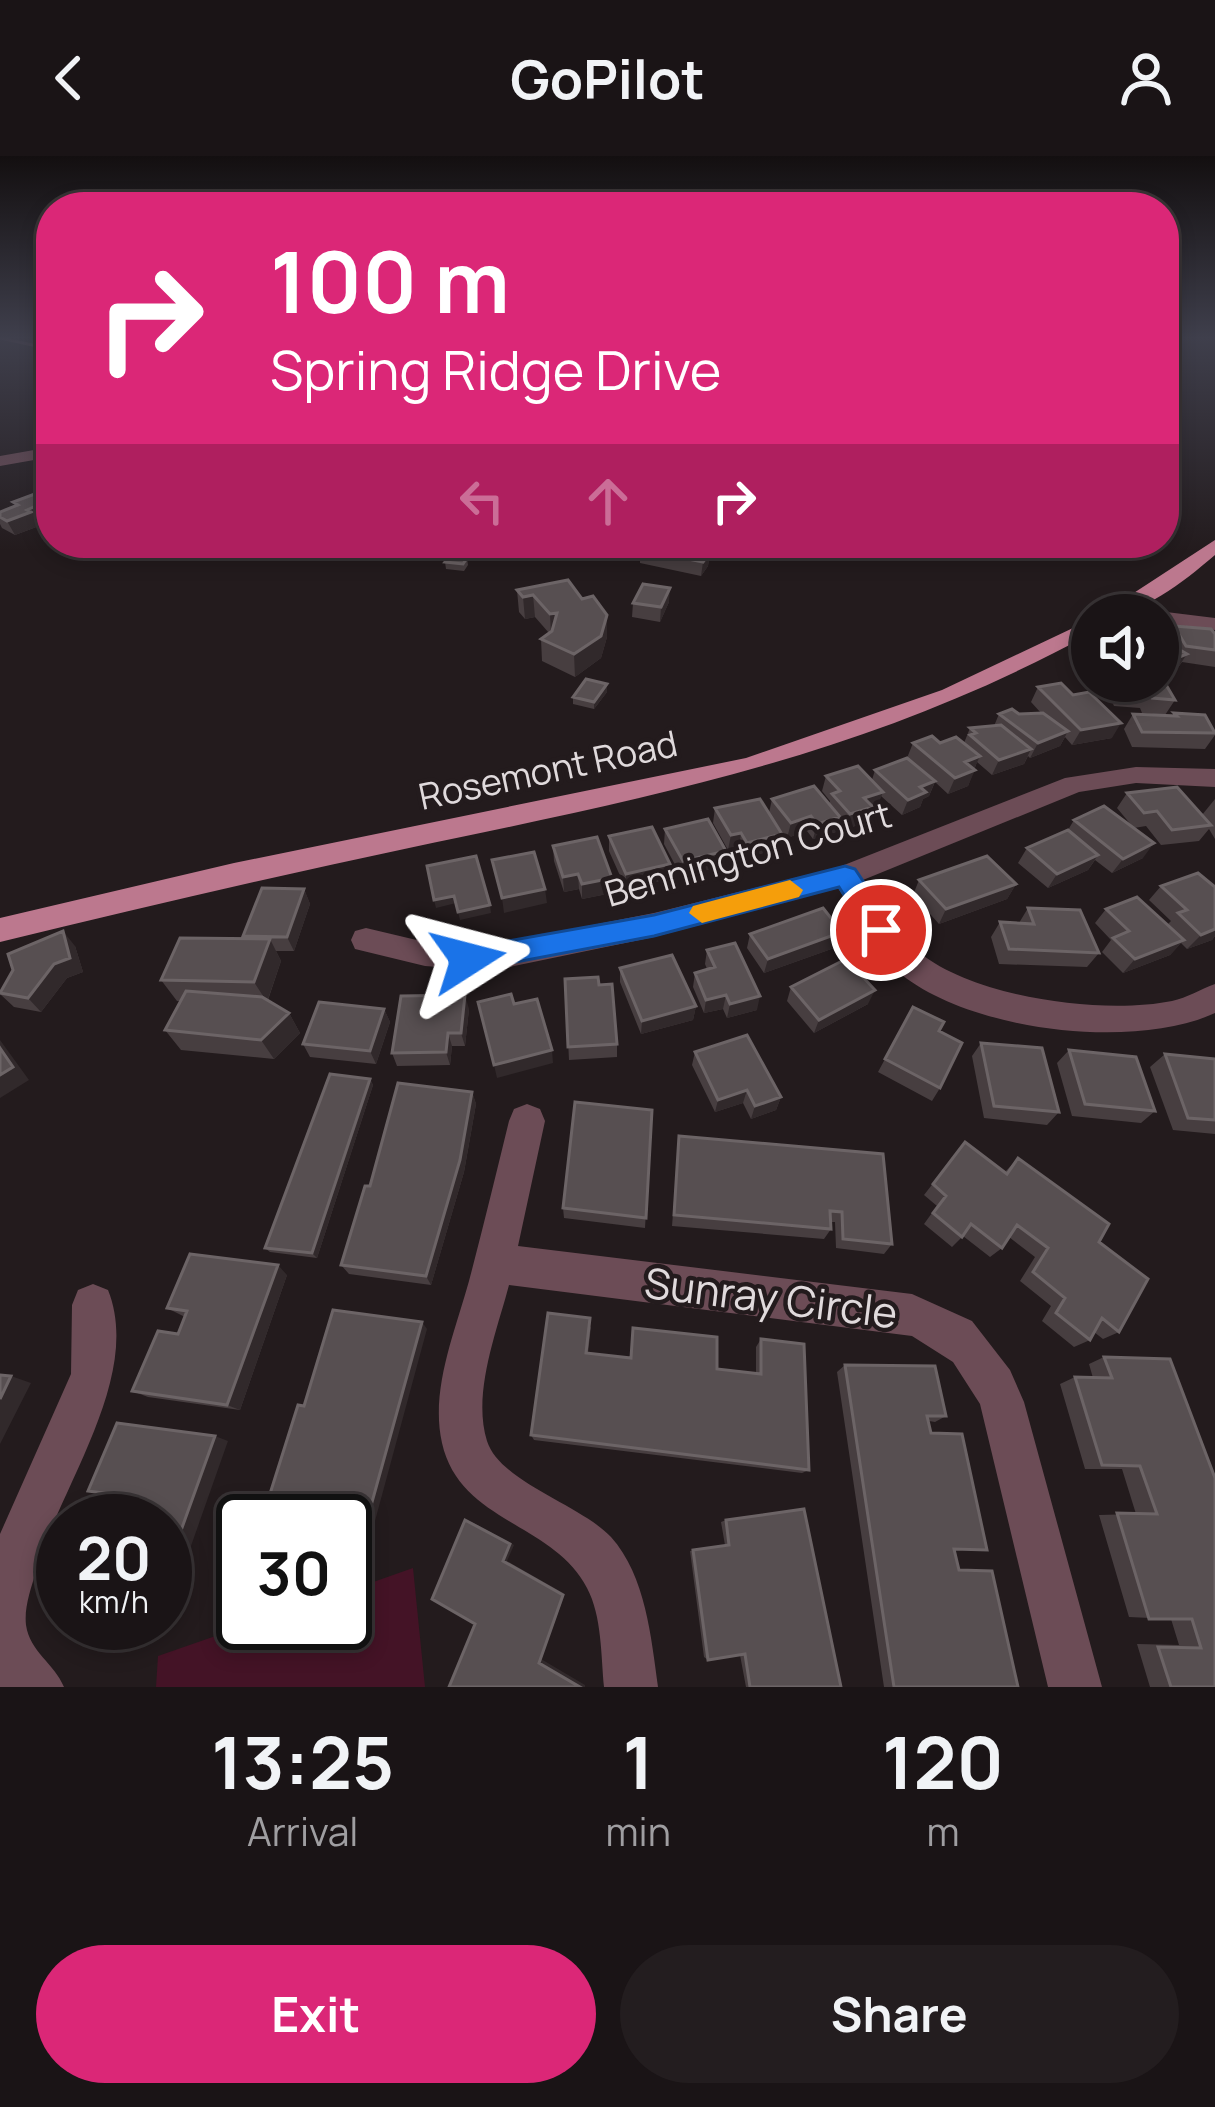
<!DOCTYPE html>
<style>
body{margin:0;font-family:Manrope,sans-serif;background:#231d1f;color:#f1f3f6;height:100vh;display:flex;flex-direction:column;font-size:45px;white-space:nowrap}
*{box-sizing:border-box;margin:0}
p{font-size:39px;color:#9f9ea1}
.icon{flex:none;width:66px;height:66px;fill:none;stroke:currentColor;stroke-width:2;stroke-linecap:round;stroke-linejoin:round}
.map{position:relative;height:1531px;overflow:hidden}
.drawer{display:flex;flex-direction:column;background:#1a1416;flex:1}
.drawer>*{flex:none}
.guide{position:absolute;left:36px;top:36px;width:1143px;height:366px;border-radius:48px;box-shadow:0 6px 18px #0003,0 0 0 3px #383335;background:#db2777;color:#fff;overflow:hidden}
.fabs{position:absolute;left:1071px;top:438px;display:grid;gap:24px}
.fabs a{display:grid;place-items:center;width:108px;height:108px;border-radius:50%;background:#1a1416;box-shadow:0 6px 18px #0003,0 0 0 3px #383335;font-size:60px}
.speed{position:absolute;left:36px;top:1338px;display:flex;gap:24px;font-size:60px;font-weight:700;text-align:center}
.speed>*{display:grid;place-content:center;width:156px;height:156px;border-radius:50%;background:#1a1416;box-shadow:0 6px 18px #0003,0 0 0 3px #383335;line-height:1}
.speed small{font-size:30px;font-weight:400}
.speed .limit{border:6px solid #111;border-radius:18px;background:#fff;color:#111}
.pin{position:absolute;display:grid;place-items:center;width:102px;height:102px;color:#fff;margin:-51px;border:6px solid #fff;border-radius:50%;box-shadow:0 3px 12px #0007}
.me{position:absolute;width:132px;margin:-66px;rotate:81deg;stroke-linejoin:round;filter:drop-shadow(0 0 9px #0008)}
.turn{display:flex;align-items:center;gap:42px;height:252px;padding:0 36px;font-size:54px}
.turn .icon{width:156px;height:156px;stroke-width:2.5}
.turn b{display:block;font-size:84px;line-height:102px}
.lanes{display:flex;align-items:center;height:114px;padding:0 36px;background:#0003;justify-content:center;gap:60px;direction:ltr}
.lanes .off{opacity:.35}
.eta{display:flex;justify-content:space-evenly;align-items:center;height:204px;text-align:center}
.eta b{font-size:72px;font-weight:700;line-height:84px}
.action{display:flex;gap:24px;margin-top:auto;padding:24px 36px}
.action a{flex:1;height:138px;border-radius:72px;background:#db2777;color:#fff;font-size:48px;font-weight:700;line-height:138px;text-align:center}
.action a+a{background:#231d1f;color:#f1f3f6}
header{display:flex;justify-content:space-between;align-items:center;height:156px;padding:0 36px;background:#1a1416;font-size:54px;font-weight:700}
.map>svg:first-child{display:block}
.green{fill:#441326}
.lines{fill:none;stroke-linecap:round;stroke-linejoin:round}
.stream{stroke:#a97487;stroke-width:3}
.minor{fill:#6c4c56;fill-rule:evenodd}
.major{fill:#bc788e;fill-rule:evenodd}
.wall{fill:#473e40}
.shaded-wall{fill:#31292b}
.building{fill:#574f51;stroke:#6c6466;stroke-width:3}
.route{fill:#1a73e8;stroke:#114b97;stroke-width:3}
.slow{fill:#f59e0b}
.labels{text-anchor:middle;stroke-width:9;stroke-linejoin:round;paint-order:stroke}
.street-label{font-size:36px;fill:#e0dadc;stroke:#231b1d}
.near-street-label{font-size:42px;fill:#e0dadc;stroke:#231b1d}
</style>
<header><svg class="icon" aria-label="back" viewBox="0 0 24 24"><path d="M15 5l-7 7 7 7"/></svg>GoPilot<svg class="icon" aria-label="person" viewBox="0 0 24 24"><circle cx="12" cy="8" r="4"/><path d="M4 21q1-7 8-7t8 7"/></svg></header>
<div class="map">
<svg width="1215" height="1531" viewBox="0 0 1215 1531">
<rect width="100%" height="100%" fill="#231b1d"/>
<path class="green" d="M413 1412 425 1531H156L158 1500 253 1467H345V1436Z"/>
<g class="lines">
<path class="stream" d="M0 182 51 193"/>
<path class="minor" d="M51 291V301L0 310V300Z
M1158 455 1215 462V474L1158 467V459H1149Z
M1136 611 1215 613V631L1136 627 1079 636 863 724C880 750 896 778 920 797 976 842 1103 859 1172 845 1187 842 1201 833 1215 828V857C1133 895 967 875 897 815 872 793 856 760 838 732L654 781 490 815 425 810 355 793 351 784 355 775 366 772 425 786 490 789 654 757 839 711 1065 622Z
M527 948 540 953 545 965 518 1090 912 1138 972 1165 1010 1214 1024 1246 1102 1531H1048L980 1248 953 1206 912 1180 509 1129C497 1175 472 1237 487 1285 500 1326 581 1349 611 1381 646 1420 651 1482 658 1531H604C601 1500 602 1460 587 1432 553 1366 460 1367 442 1287 430 1234 455 1176 469 1125 483 1072 496 1018 509 965L514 953Z
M93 1128 108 1134C143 1221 59 1332 36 1415 31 1433 24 1451 26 1469 30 1496 54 1507 64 1531H0V1378L71 1218 72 1149 78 1134Z"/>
<path class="major" d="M1215 384V399C1182 427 1143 459 1100 459Z
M1092 463V477C866 600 656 640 409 692 272 721 136 753 0 786V762L234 707 746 602 942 534Z"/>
</g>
<path class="wall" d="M51 332V361L37 367 39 370 15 379 2 372 0 368V356L15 350 13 346Z
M448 387H486L465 398Z
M602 387H631L628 392Z
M640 393 710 396 708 410 701 420 640 407Z
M467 402 468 409 464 415 446 413 445 406Z
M517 434 582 443 607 459V481L601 502 575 521 542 505 541 483 549 477 535 461 525 463 519 456Z
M669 446 660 466 632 461 633 447Z
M1174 470 1215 478V511L1182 506 1177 513 1161 519 1175 544 1165 559 1142 557 1140 552 1114 550 1104 528 1105 525H1158V488L1161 489 1166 487 1165 485Z
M1038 531 1112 582 1072 589 1065 581 1060 590 1030 602 1028 600 1024 608 992 619 977 606 968 630 948 638 935 626 929 640 923 643 920 651 902 659 881 640 877 651 872 653 867 666 846 673 839 665 836 676 813 683 807 675 787 682 774 665 778 693 744 702 739 692 728 694 713 667 715 652 769 657 772 643 829 649 830 645 822 635 826 620 872 624 875 614 907 602 913 587H964L970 572 994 570 999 558 1041 557 1031 546Z
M607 536 594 553 573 548V541Z
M1174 557 1215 575V579L1205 593 1132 591 1124 573 1133 558 1172 560Z
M1127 637 1202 659 1215 643V683L1209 673 1199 685 1161 689 1146 670 1134 672 1143 702 1112 717 1095 704 1088 714 1048 732 1018 707 1027 692 1068 674 1074 664 1132 670 1117 652Z
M665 673 726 695 724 710 681 720 664 688Z
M609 680 670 708 668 723 626 733 609 695Z
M553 690 612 737 582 743 579 733 564 736 554 705Z
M919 724 1016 728 1007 743 939 768 913 739Z
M1161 730 1215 731V780L1212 784 1187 793 1181 787 1170 799 1123 817 1102 796 1111 784 1095 767 1106 753 1167 769 1171 765 1149 744Z
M304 733 310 748 294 795H276L281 805 268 844 289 857 300 877 274 903 181 894 165 874 180 845H177L161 824 245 783 243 780Z
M1028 752 1099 797 1087 811 999 808 991 781 1000 766 1019 767Z
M842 776 837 791 764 817 747 792 750 778Z
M75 790 83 816 67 822 41 856 14 851 0 838Z
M707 794 757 854 727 862 723 853 704 857 693 831 695 817 707 813 705 808Z
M620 812 696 850 693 864 641 878 620 826Z
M565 823 599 829 617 888V901L569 904Z
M791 831 868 848 814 877 787 845Z
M913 851 939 875 940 932 932 945 878 916Z
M384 853 390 866 376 908 310 901 303 888Z
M469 853 465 890H452L450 909 397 910 392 897Z
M981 887 1059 956 1047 969 984 962 972 900Z
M1069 894 1155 955 1141 967 1072 960 1057 907Z
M695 896 781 941 776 954 751 963 743 947 715 956 692 909Z
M1165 898 1215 903V978L1173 974 1150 911Z
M370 923 373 929 317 1102 270 1096 265 1092Z
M472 936 476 948 464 1016 431 1129 349 1118 341 1109 370 1030Z
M652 954 645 1072 564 1062 563 1052Z
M679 980 883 998 892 1088 884 1098 836 1092 835 1066H831V1073L824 1083 672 1070Z
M965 986 1005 1016 1018 1002 1099 1086 1119 1176 1103 1183 1094 1176 1090 1184 1074 1191 1042 1165 1051 1150 1020 1125 1035 1101 1009 1081 1002 1092 990 1101 963 1080 952 1091 924 1068 937 1050 924 1039Z
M287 1119 240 1254 148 1241 132 1235 178 1178 185 1161 167 1152Z
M591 1170 588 1197 756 1218V1191L761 1183 809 1314 802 1317 534 1284 531 1279Z
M1104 1201 1215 1531H1150L1137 1488 1179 1489 1171 1463 1129 1461 1099 1359 1136 1358 1122 1313H1085L1060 1228 1075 1221 1093 1222 1089 1208Z
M845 1209 946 1260 935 1266 929 1265 931 1277 987 1394H955L959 1414 1018 1531H884L837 1216Z
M726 1364 841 1531H746L740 1499 708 1504 704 1501 690 1395 725 1389 721 1366Z"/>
<path class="shaded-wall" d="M51 343V361L37 367 39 370 15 379 7 365Z
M463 387H486L465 398Z
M710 396 708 410 701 420 703 406Z
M670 432 669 446 660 466 661 451Z
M533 439 535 461 525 463 523 441Z
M557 457 551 480 550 458Z
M607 459V481L601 502 575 521 574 498Z
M1187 498 1177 513 1158 520V514L1162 508Z
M607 528V536L594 553V546Z
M1121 567 1112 582 1072 589 1081 574Z
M1068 575 1060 590 1030 602 1038 587Z
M1031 593 1024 608 992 619 999 604Z
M980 600 973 615 965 606Z
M975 614 968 630 948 638 955 622Z
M935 625 929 640 923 643 920 651 902 659 908 644 920 631Z
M883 636 877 651 872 653 867 666 846 673 850 658 864 642Z
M811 660 807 675 787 682 791 667Z
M840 661 836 676 813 683 817 668Z
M741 677 739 692 728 694 731 679Z
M782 678 778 693 744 702 747 687Z
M1154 687 1143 702 1112 717 1123 703Z
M726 695 724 710 681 720 683 705Z
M1098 699 1088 714 1048 732 1057 718Z
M670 708 668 723 626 733V718Z
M578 718 579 733 564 736 563 721Z
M612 722V737L582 743V728Z
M1016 728 1007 743 939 768 946 753Z
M304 733 310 748 294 795 287 781Z
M545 733 547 747 504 757 502 742Z
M454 740 456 747 436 752 434 744Z
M490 749 491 757 460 764 458 756Z
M1215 773V780L1212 784 1187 793 1201 779Z
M63 775 75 790 83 816 67 822 41 856 28 842 54 808Z
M842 776 837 791 764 817 768 803Z
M270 783 281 805 267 846 254 826Z
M1184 784 1170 799 1123 817 1135 803Z
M875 834 868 848 814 877 819 864Z
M465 839 469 853 465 890 461 877Z
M726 839 723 853 704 857 706 844Z
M760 840 757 854 727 862 730 848Z
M696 850 693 864 641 878 642 865Z
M384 853 390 866 376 908 370 895Z
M289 857 300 877 274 903 261 884Z
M448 877 452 890 450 909 446 896Z
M0 884 29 924 0 942Z
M552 894 553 907 497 922 494 909Z
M370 923 373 929 317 1102 312 1097Z
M747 934 743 947 715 956 718 944Z
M472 936 476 948 464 1016 431 1129 426 1120Z
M781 941 776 954 751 963 755 950Z
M278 1109 287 1119 240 1254 227 1249Z
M422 1166 427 1173 372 1376 364 1375Z
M11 1220 31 1227 0 1288V1243Z
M215 1280 228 1285 167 1458 165 1459V1419Z
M470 1365 514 1389 507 1405 565 1438 541 1503 585 1529V1531H580L539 1507 503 1405Z"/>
<path class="building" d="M51 332V343L27 354 31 356 7 365 0 361V356L18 349 13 346Z
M645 387H667L710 396 703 406 640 393Z
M450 400 467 402 463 408 445 406Z
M568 424 582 443 593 440 607 459 601 480 574 498 541 483 552 475 557 457 550 458 533 439 523 441 517 434Z
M643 428 670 432 661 451 633 447Z
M1174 470 1211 473 1215 478V494L1186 490Z
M1168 487 1187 498 1162 508 1158 505V488L1161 489Z
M1158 515 1175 544 1152 542 1149 537 1123 535 1118 525H1158Z
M586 523 607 528 594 546 573 541Z
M1061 527 1073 539 1089 536 1121 567 1081 574 1038 531Z
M1012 553 1019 558 1043 557 1068 575 1038 587 999 558Z
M1174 557 1205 559 1215 577 1142 576 1133 558 1177 560Z
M1001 569 1031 593 999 604 970 579 976 577 970 572Z
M932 580 940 587 956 581 980 600 965 606 975 614 955 622 913 587Z
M907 602 935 625 920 631 926 636 908 644 875 614Z
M858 610 883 636 864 642 873 651 850 658 832 638 840 635 826 620Z
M814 630 840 661 817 668 811 660 791 667 772 643Z
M1177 631 1211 669 1172 674 1157 655 1144 657 1127 637Z
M760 643 782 678 747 687 741 677 731 679 715 652Z
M1104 650 1154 687 1123 703 1074 664Z
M708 663 726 695 683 705 665 673Z
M652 671 670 708 626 718 609 680Z
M1068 674 1098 699 1057 718 1027 692Z
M597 681 612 722 582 728 578 718 563 721 553 690Z
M534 696 545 733 502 742 492 704Z
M476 700 490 749 458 756 454 740 434 744 427 710Z
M987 700 1016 728 946 753 919 724Z
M1198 717 1215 731V773L1201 779 1178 757 1187 754 1161 730Z
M262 732 304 733 287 781 243 780Z
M1137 741 1184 784 1135 803 1113 782 1129 775 1106 753Z
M823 752 842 776 768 803 750 778Z
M1028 752 1080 754 1099 797 1009 793 1000 766 1034 768Z
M63 775 70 802 54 808 28 842 0 837 13 814 8 798Z
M180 782 270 783 254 826 161 824Z
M735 787 760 840 730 848 726 839 706 844 695 817 715 811 707 794Z
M672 799 696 850 642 865 620 812Z
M846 803 875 834 819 864 791 831Z
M598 821 599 829 612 828 617 888 568 891 565 823Z
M186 835 262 841 289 857 261 884 165 874Z
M511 838 514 848 537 843 552 894 494 909 478 846Z
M465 839 461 877H448L446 896 392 897 401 840Z
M319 846 384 853 370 895 303 888Z
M913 851 944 866 939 875 962 887 940 932 885 903Z
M747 879 781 941 755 950 747 934 718 944 695 896Z
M981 887 1042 892 1059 956 994 950Z
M0 892 13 911 0 919Z
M1069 894 1136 901 1155 955 1085 948Z
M1165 898 1215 903V964L1188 962Z
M330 918 370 923 312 1097 265 1092Z
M398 927 472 936 460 1004 426 1120 341 1109 365 1030H370Z
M575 946 652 954 646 1062 563 1052Z
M679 980 883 998 892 1088 843 1083 842 1056 830 1055 831 1073 674 1059Z
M965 986 1007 1018 1018 1002 1109 1068 1099 1086 1148 1123 1119 1176 1102 1162 1090 1184 1056 1157 1065 1142 1033 1116 1048 1092 1017 1069 1002 1092 971 1068 962 1081 933 1057 946 1040 933 1028Z
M190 1098 278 1109 227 1249 132 1235 158 1175 178 1178 187 1155 167 1152Z
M333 1154 422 1166 364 1375 345 1372V1365H298L263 1360 298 1249 304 1250Z
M548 1157 590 1162 586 1197 631 1202 633 1172 717 1181V1213L761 1218V1183L804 1188 809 1314 531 1279Z
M1104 1201 1170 1203 1215 1322V1531H1171L1158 1491 1201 1492 1192 1463H1149L1117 1357 1157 1358 1140 1310 1102 1309 1075 1221 1112 1222Z
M845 1209 935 1210 946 1260H927L931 1277 962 1278 987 1394 954 1393 959 1414 992 1415 1018 1531H894Z
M0 1219 11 1220 0 1243Z
M117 1267 215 1280 165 1419V1365H99L111 1338 88 1335Z
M804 1353 841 1531H750L745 1498 708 1504 693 1394 729 1389 726 1364Z
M465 1364 510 1388 503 1405 563 1439 539 1507 580 1531H449L475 1468 432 1443Z
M63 1393V1446L42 1442Z"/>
<linearGradient id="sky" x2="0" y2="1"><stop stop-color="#130f10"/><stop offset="0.46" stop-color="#3f3f4c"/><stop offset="1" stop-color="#3f3f4c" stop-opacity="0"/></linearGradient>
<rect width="1215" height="395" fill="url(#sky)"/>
<path class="route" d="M845 710 855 713 891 767 895 774 891 782H871L839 731 654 780 468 815 458 811 454 803 458 795 468 792 654 759Z"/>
<path class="slow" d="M790 724 803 734 799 741 702 767 689 757 693 750Z"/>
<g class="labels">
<g class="street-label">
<text transform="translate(548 614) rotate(-12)" y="13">Rosemont Road</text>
<text transform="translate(748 698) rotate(-16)" y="13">Bennington Court</text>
</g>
<g class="near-street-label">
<text transform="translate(771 1142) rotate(7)" y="15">Sunray Circle</text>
</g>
</g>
</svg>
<div class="fabs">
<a><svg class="icon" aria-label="sound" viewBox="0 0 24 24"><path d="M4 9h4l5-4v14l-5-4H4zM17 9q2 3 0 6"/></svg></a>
</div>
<div class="speed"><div>20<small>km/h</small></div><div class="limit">30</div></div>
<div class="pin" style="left:881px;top:774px;background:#d93025"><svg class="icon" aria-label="arrive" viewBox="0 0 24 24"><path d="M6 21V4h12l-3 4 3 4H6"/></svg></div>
<svg class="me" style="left:468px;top:803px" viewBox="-20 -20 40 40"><path d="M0-17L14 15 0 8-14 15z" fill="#1a73e8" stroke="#fff" stroke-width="4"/></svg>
<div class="guide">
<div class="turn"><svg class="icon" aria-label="right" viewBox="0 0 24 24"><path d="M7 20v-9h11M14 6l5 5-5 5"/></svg><div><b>100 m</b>Spring Ridge Drive</div></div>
<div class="lanes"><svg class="icon off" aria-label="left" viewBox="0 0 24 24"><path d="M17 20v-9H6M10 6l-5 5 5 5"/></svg><svg class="icon off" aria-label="ahead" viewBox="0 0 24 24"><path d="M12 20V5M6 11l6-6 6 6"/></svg><svg class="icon" aria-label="right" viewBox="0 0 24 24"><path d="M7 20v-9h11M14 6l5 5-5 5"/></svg></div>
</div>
</div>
<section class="drawer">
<div class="eta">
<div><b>13:25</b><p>Arrival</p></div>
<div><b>1</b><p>min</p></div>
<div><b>120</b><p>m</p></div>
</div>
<div class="action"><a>Exit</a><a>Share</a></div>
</section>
